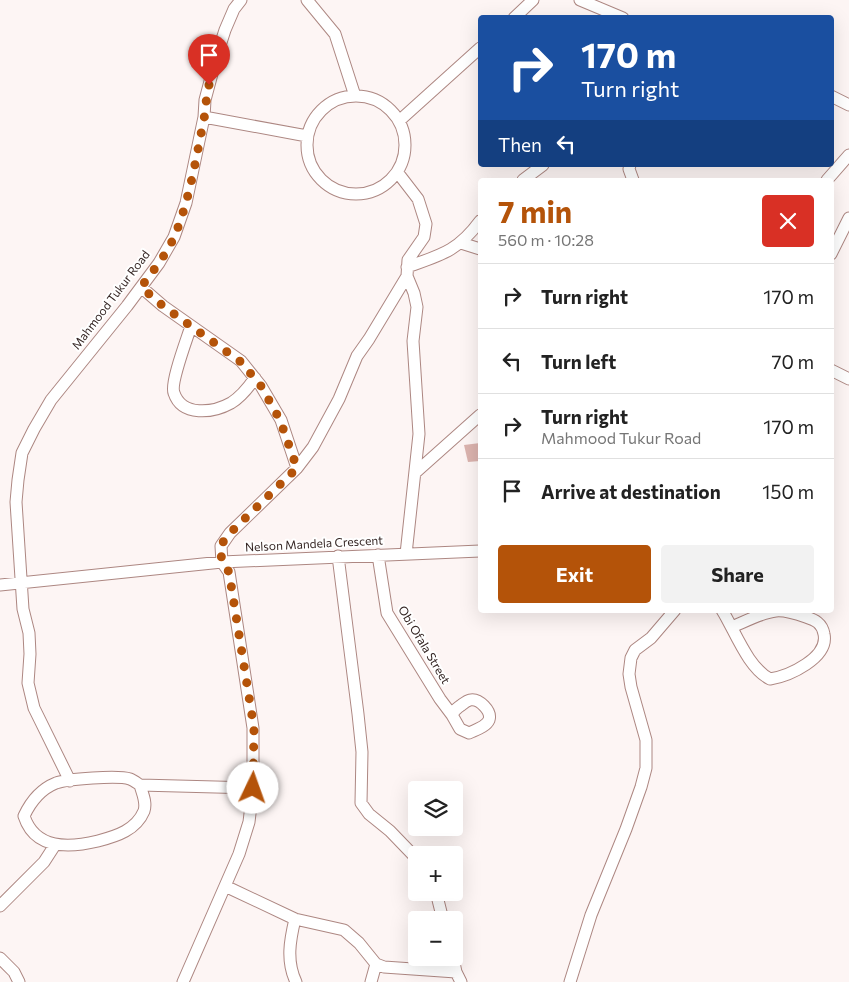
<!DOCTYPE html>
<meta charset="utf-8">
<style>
body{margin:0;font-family:Commissioner,sans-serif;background:#f2f2f2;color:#222;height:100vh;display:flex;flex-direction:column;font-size:19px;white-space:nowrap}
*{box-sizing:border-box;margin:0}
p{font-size:16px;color:#767676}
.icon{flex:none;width:28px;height:28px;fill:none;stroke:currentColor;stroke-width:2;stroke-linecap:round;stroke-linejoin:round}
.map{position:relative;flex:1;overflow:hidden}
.side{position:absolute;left:478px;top:178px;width:356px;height:435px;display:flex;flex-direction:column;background:#fff;border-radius:5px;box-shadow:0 5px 20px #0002}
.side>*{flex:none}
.hud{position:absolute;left:478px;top:15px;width:356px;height:152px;border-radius:5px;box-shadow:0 5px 20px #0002;background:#1a4fa0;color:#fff;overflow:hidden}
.fabs{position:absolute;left:408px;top:781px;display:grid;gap:10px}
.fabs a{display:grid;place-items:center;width:55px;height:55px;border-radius:5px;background:#fff;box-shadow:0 5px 20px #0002;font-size:25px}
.pin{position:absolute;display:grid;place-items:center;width:42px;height:42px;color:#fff;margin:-51px -21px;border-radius:50% 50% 50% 0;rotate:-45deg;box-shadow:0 0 5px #0007}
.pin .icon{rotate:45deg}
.me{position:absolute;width:55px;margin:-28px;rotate:3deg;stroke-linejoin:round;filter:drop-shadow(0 0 4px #0008)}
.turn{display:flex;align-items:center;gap:18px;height:105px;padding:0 20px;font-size:22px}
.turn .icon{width:65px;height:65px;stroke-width:2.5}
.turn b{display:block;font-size:35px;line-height:42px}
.then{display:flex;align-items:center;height:48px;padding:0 20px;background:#0003;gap:10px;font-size:19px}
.round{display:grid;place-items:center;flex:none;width:52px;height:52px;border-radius:5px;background:#f2f2f2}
.headline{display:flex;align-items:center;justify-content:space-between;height:85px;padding:0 20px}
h1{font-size:30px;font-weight:700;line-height:38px;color:#b45309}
.button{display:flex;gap:10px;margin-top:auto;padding:10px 20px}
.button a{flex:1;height:58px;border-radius:5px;background:#b45309;color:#fff;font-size:20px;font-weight:700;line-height:58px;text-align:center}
.button a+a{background:#f2f2f2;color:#222}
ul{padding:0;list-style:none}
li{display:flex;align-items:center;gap:15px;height:65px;padding:0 20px;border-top:1px solid #e0e0e0}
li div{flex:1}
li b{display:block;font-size:19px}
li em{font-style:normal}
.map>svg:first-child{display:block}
.building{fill:#dbb3ae}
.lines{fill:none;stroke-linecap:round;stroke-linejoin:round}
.street-casing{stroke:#ad8782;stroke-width:13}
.street{stroke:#fff;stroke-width:11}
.route{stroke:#b45309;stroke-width:9;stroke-dasharray:0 16.2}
.labels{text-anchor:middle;stroke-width:4;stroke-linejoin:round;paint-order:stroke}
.street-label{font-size:12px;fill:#352624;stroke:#fff}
</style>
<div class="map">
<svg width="849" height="982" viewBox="0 0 849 982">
<rect width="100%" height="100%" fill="#fdf5f4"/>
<path class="building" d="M480 443V461L468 462 464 445Z"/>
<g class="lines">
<g class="street-casing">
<path id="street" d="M307 0 335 34 355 96
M580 0 623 18
M514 18 533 0
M307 145a49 49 0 1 1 98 0a49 49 0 1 1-98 0Z
M831 96 849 105
M204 117 307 136
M399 121 480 48
M630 165 629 169 633 180
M523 180 543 165
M827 180 849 155
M461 243 480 249
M831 254 849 218
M407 267C441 255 458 251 480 221
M141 287 163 306 241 361 261 386 281 420 297 468
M191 326C187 339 170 383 174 393 182 417 213 413 231 403 241 397 248 388 255 378
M831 370 849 379
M415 473 480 415
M406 554 419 434 413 341 417 307 414 293 407 276
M378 555 387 613 440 699 452 715 460 729 469 733C475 730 486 727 489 720 492 711 479 698 470 700 466 701 463 704 460 706 456 709 454 710 452 715
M338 556 358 714 362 752 361 803 369 814 390 831 416 858
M0 585 222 562 480 551
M722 610C735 631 748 668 770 679 789 676 829 658 824 634 822 623 815 620 806 617 797 614 785 610 776 611 763 612 744 622 732 627
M70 781 34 708 28 683 30 654 29 633 23 609 16 502 18 480 22 453 34 429 51 400 127 306 159 263 174 237 186 203 204 117 205 100 217 55 225 30 234 9 241 0
M140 785C142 793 147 802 144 811 136 830 117 836 98 841 69 848 35 850 24 816 31 801 41 789 56 783 67 779 118 775 130 779 133 780 137 783 140 785L253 788
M225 886 295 919 344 930 359 943 376 964 384 967 456 972
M436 892 443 920
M0 906 44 862 55 845
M295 919C290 940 286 961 296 982
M0 958 14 972 19 982
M453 958 456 972 461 982
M183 982 239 854 249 822 253 788V728L229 572 222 562 221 546 230 533 297 468 313 447 339 399 357 356 369 339 407 276 408 260 424 237 426 224 418 199 398 173
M371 982 376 964
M570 982 591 915 626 829 641 787 646 768V740L631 687 629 674 631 658 635 650 651 638 675 610"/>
</g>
<use href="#street" class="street"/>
</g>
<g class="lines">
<path class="route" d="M209 85C206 97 206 107 204 119 196 158 190 198 175 235 167 254 153 271 141 287L163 306 241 362 261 386 280 420 297 468 230 533 220 546 222 562 229 572 254 728 253 788"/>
</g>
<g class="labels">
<g class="street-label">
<text transform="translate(111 300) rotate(-53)" y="4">Mahmood Tukur Road</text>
<text transform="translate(314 544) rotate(-3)" y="4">Nelson Mandela Crescent</text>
<text transform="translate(424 645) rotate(59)" y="4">Obi Ofala Street</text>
</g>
</g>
</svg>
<div class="fabs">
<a><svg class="icon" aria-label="layers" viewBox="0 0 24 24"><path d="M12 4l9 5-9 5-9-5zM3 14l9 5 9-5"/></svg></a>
<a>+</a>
<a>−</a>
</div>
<div class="pin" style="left:209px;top:85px;background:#d93025"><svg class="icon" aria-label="arrive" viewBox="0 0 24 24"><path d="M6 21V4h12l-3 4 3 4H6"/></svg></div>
<svg class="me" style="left:253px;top:788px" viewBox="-20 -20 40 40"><circle r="19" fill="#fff"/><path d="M0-13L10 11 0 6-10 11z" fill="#b45309"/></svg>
<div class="hud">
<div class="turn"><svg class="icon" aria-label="right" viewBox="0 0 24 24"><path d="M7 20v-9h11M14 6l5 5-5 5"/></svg><div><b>170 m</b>Turn right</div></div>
<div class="then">Then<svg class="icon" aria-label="left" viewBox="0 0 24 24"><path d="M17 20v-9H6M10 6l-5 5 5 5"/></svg></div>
</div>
<section class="side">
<div class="headline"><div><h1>7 min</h1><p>560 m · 10:28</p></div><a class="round" style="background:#d93025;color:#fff"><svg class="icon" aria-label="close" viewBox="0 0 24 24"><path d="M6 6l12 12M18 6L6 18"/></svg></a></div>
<ul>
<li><svg class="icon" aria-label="right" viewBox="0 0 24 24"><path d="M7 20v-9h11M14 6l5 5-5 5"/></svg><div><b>Turn right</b></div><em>170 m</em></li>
<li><svg class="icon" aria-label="left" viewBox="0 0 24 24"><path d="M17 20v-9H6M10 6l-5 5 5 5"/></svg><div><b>Turn left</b></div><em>70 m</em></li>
<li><svg class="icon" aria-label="right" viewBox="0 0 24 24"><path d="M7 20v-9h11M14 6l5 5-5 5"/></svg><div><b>Turn right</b><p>Mahmood Tukur Road</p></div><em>170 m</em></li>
<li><svg class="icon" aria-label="arrive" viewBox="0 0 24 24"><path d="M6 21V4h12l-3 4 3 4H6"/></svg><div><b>Arrive at destination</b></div><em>150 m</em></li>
</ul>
<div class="button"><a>Exit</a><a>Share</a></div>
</section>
</div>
